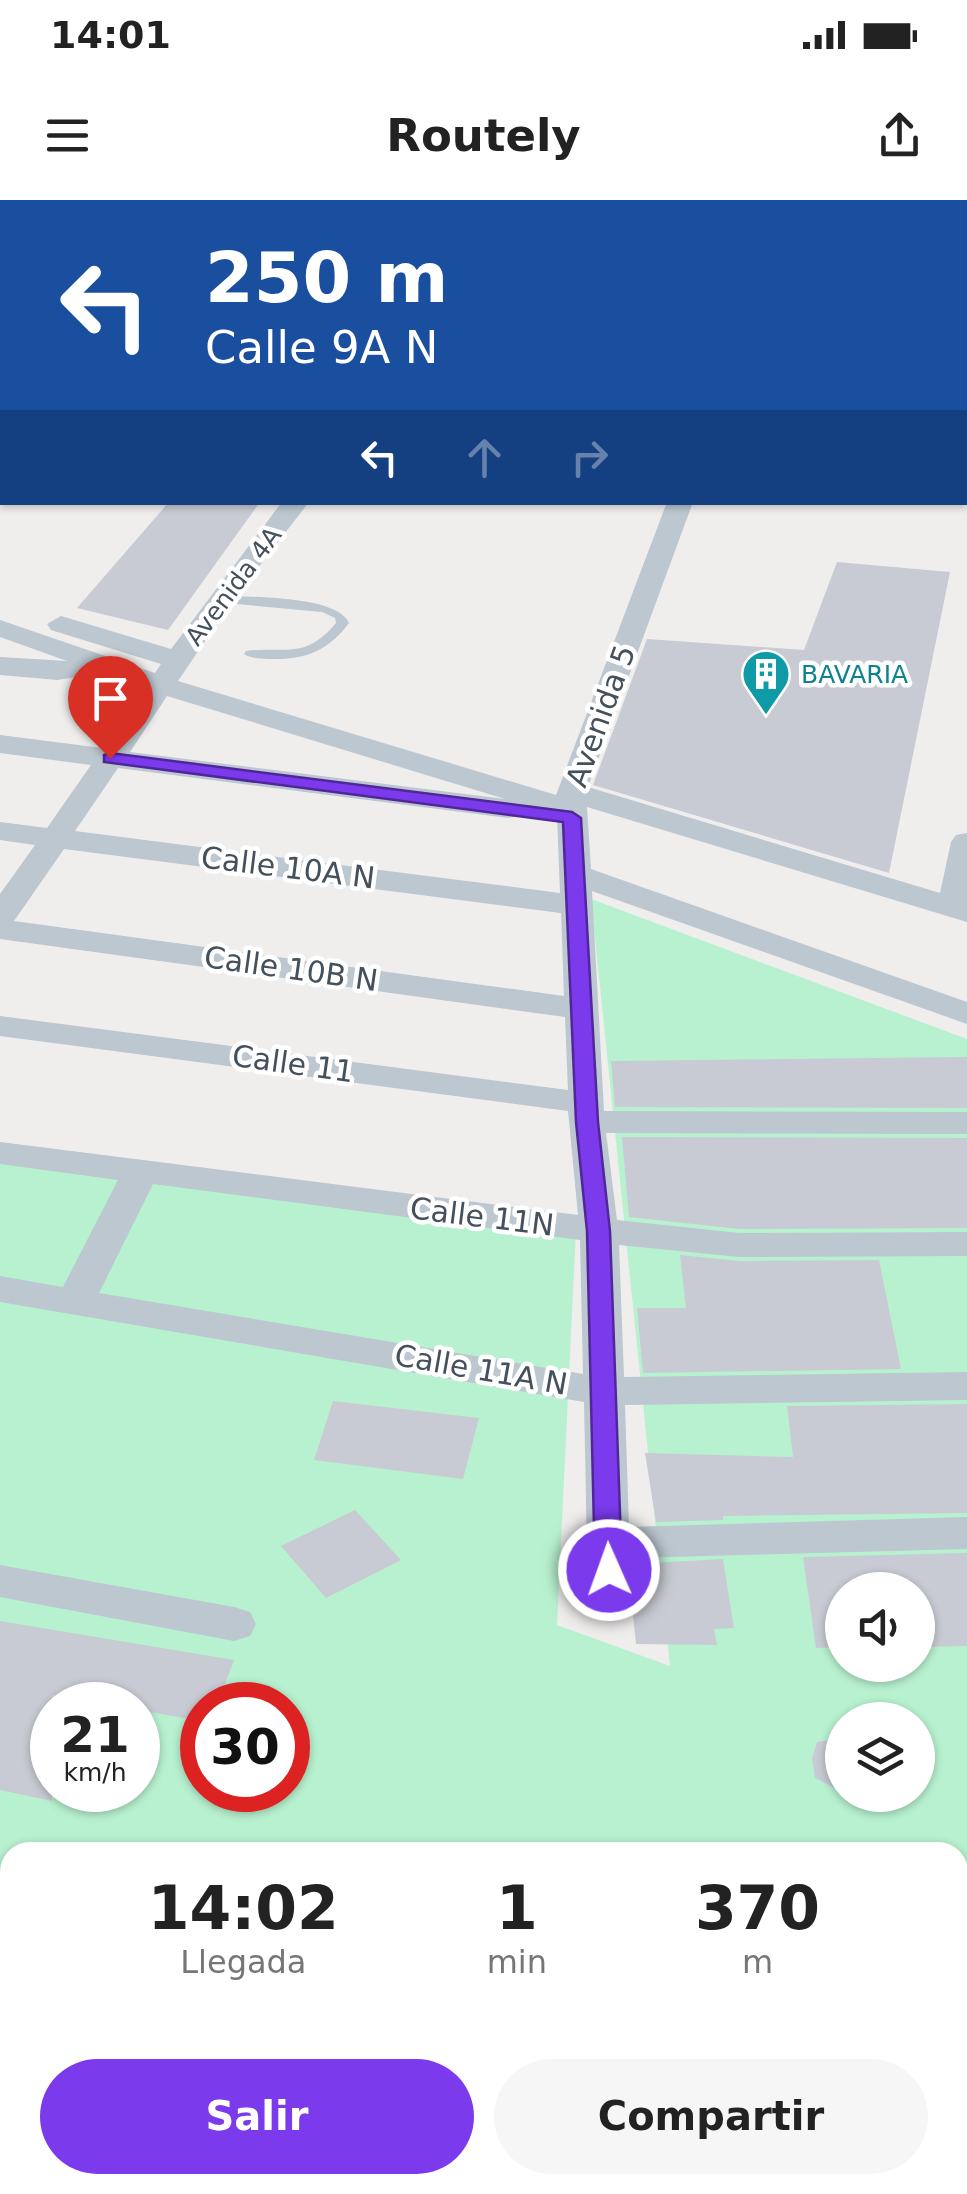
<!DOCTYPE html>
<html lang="es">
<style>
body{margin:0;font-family:"DejaVu Sans",sans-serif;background:#f6f6f6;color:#222;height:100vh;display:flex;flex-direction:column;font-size:38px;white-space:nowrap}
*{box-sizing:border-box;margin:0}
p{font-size:32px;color:#767676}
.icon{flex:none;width:55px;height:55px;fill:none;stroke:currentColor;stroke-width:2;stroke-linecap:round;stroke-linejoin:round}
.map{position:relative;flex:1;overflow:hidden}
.panel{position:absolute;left:0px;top:1642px;width:968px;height:352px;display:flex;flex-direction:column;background:#fff;border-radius:30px 30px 0 0;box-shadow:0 2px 8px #0004}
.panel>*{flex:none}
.hud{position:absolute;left:0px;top:0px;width:968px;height:305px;box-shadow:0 2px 8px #0004;background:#1a4fa0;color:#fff;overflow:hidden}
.buttons{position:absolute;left:825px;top:1372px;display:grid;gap:20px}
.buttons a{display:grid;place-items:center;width:110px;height:110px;border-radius:50%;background:#fff;box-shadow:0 2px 8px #0004;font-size:50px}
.speed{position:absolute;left:30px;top:1482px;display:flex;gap:20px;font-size:50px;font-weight:700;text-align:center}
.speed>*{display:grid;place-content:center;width:130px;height:130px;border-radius:50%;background:#fff;box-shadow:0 2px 8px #0004;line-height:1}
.speed small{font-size:25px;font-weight:400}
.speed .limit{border:15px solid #d22;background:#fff;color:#111}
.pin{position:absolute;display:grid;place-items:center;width:85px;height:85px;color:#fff;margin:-102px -42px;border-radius:50% 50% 50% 0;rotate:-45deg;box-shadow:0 0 10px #0007}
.pin .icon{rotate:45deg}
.me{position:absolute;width:110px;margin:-55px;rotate:358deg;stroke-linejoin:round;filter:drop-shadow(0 0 8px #0008)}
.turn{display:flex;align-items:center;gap:35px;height:210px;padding:0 40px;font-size:45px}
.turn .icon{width:130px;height:130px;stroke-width:2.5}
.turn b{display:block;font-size:70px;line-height:85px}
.lanes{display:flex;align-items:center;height:95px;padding:0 40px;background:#0003;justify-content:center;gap:50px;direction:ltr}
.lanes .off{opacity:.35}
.eta{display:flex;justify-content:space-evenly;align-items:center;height:170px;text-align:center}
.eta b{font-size:60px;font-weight:700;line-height:70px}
.cta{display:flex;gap:20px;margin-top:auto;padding:20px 40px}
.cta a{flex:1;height:115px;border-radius:60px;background:#7c3aed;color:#fff;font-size:40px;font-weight:700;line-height:115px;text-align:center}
.cta a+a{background:#f6f6f6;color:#222}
.status{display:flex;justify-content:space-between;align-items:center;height:70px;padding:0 50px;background:#fff;direction:ltr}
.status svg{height:28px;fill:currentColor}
header{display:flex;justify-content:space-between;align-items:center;height:130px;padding:0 40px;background:#fff;font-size:45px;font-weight:700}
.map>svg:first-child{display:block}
.green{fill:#b8f1d0;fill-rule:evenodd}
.building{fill:#c8cbd3}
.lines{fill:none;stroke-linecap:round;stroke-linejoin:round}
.service{fill:#bcc7d0;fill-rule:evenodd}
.minor{fill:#bcc7d0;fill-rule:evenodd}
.route{fill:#7c3aed;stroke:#51269a;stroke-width:2.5}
.labels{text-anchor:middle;stroke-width:9;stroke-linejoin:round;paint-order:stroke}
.far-street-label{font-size:25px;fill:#44505b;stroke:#fff}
.far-culture-label{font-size:25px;fill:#0d838f;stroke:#fff;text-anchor:start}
.street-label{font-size:30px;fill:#44505b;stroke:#fff}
</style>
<div class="status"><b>14:01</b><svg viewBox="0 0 49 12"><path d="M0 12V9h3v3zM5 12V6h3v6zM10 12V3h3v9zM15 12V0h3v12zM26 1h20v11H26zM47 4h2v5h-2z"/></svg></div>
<header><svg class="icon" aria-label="menu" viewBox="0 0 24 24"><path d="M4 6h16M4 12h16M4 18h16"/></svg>Routely<svg class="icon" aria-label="share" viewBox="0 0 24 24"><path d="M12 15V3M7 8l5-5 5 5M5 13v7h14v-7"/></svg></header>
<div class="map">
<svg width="967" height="1994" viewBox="0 0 967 1994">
<rect width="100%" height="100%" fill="#f0eded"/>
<path class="green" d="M591 699 967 839V1994H0V946L576 1030 557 1425 670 1466ZM842 1390H918V1465H842ZM52 1505H138V1590H52ZM202 1505H288V1590H202ZM842 1520H918V1595H842ZM10 1652H958V1985H10Z"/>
<path class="building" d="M169 302H260L168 430 77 408Z
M837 362 950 372 889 673 593 585 647 439 804 450Z
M967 857V908L615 907 611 861Z
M622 937 967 938V1028L739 1029 629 1017Z
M680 1055 739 1061 879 1060 901 1169 643 1173 637 1108H686Z
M333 1201 479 1218 463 1279 314 1260Z
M967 1204V1313L723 1316V1320L656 1322 645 1253 793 1257 787 1206Z
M355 1310 401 1360 326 1398 281 1346Z
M967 1353V1446L918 1447V1390H842V1447L816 1448 803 1357Z
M723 1359 734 1428 714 1429 717 1445 636 1444 632 1405 635 1364Z
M0 1421 234 1460 217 1505H202V1521L138 1510V1505H109L52 1495V1601L0 1590Z
M842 1538V1592L815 1578 812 1558 817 1542Z"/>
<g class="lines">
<path class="service" d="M220 395C250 398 337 395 349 423 327 452 305 460 268 459 259 458 252 459 244 454L246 451C288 446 305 460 336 423L335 418 322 412 215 402 214 399Z"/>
<path class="minor" d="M965 257H967V273H965Z
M282 302H309L230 404 178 481 556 595 667 302H693L588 587 940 693 951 642 956 635 967 633V722L587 607 591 669 967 802V824L592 691 604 911 967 912V934L606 933 617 1020 739 1033 967 1032V1056L739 1057 619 1045 624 1177 967 1172V1200L625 1205 629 1327 967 1317V1349L631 1358 632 1397 626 1409 610 1413 594 1409 588 1397 584 1202 0 1102V1076L63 1087 118 980 0 964V942L578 1015 568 911 0 836V816L568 890 565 817 0 739V694L35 645 0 640V622L47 628 91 565 0 553V535L102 548 144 489 99 473 58 480 0 475V457L67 461 0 437V420L155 473 161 464 51 430 47 424 61 416 171 449ZM167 496 505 599 130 552ZM118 568 508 618 519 616 523 609 520 604 557 615 560 693 75 631ZM64 649 561 713 564 796 14 721ZM153 984 580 1040 583 1174 99 1093Z
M0 1365 234 1407 250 1412 256 1424 250 1436 234 1441 0 1397Z"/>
</g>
<path class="route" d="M110 553 572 612 581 618 598 922 610 1031 622 1370 618 1377H599L595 1370 587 1031 576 922 563 622 104 562V555Z"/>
<defs>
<g id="building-pin" transform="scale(2.5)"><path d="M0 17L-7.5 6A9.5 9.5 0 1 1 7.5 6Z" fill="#0f9aa8" stroke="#fff"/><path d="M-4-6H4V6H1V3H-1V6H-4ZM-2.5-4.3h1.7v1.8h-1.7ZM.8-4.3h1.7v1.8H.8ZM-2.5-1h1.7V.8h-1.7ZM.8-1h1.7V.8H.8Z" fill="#fff"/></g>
</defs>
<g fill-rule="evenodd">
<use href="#building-pin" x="766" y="474"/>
</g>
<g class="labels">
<g class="far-street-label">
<text transform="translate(233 386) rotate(-53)" y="9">Avenida 4A</text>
</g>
<g class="far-culture-label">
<text x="801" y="483">BAVARIA</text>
</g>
<g class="street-label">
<text transform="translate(601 516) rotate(-70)" y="10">Avenida 5</text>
<text transform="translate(288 668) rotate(7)" y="10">Calle 10A N</text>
<text transform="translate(291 769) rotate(8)" y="10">Calle 10B N</text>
<text transform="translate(293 864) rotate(8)" y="10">Calle 11</text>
<text transform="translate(482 1017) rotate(7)" y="10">Calle 11N</text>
<text transform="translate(481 1170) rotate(10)" y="10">Calle 11A N</text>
</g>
</g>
</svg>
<div class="buttons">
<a><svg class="icon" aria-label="sound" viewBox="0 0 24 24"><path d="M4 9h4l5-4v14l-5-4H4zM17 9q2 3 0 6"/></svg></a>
<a><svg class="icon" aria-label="layers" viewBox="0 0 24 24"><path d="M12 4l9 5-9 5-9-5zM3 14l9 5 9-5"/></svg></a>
</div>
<div class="speed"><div>21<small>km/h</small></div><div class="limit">30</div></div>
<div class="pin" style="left:110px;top:558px;background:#d93025"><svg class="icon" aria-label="arrive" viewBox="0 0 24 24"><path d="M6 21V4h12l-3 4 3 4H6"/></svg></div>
<svg class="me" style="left:609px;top:1370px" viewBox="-20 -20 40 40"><circle r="17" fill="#7c3aed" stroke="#fff" stroke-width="3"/><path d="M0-11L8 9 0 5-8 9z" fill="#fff"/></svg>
<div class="hud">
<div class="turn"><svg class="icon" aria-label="left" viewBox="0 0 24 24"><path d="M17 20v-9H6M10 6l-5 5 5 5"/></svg><div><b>250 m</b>Calle 9A N</div></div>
<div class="lanes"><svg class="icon" aria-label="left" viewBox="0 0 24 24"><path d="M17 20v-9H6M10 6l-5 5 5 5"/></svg><svg class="icon off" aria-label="ahead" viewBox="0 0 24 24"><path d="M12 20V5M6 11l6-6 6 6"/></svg><svg class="icon off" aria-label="right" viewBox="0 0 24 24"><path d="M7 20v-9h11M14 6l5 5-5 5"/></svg></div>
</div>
<section class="panel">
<div class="eta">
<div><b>14:02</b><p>Llegada</p></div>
<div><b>1</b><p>min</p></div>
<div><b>370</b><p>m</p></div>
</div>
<div class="cta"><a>Salir</a><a>Compartir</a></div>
</section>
</div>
